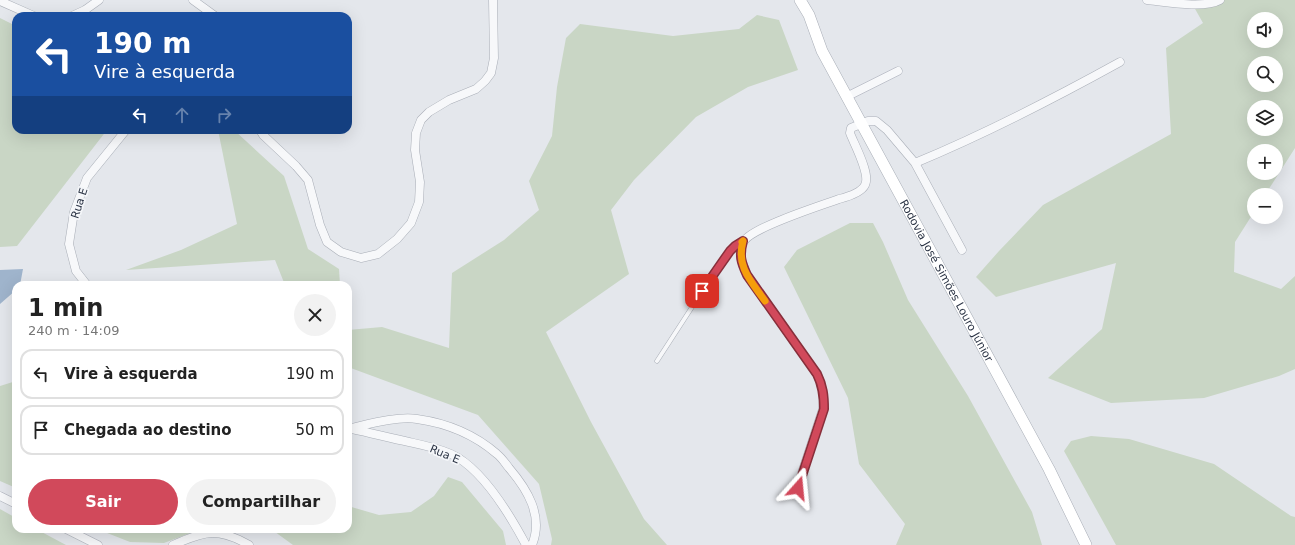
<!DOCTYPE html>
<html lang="pt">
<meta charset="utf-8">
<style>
body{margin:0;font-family:"DejaVu Sans",sans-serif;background:#f2f2f2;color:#222;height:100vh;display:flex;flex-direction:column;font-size:15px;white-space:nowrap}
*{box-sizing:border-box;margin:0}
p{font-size:13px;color:#767676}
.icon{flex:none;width:22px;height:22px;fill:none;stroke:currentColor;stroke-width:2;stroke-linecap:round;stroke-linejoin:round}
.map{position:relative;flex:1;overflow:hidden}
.side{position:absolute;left:12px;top:281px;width:340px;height:252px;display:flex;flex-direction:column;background:#fff;border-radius:12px;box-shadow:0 4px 16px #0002}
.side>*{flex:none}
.banner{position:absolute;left:12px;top:12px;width:340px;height:122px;border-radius:12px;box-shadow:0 4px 16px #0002;background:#1a4fa0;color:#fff;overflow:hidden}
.tools{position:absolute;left:1247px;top:12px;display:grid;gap:8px}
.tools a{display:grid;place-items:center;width:36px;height:36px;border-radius:50%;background:#fff;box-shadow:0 4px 16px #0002;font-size:20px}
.pin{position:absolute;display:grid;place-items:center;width:34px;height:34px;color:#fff;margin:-17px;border-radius:8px;box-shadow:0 2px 6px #0006}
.me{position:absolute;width:44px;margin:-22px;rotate:18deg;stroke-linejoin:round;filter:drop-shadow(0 0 3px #0008)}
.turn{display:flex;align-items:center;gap:14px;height:84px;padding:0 16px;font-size:18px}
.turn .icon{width:52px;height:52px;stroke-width:2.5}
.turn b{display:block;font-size:28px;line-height:34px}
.lanes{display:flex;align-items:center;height:38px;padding:0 16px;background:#0003;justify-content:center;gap:20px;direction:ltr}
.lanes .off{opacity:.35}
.round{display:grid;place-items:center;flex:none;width:42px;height:42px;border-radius:21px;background:#f2f2f2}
.head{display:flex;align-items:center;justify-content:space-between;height:68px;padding:0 16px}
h1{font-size:24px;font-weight:700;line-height:30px}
.primary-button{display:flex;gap:8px;margin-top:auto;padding:8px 16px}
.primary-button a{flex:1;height:46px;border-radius:24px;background:#d1495b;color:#fff;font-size:16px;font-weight:700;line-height:46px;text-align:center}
.primary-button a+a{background:#f2f2f2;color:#222}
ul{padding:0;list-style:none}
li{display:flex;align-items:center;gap:12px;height:50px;margin:0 8px 6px;padding:0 8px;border:2px solid #e0e0e0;border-radius:12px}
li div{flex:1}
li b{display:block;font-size:15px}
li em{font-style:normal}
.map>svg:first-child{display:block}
.green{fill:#c9d6c5;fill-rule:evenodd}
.water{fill:#9fb4cc}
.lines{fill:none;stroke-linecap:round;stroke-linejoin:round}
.lane-casing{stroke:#a9aeb7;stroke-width:5}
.street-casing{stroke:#a9aeb7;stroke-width:9}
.secondary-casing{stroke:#a9aeb7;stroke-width:12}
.lane{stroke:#f7f8fa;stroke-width:4}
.street{stroke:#f7f8fa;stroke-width:8}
.secondary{stroke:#fff;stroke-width:11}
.route-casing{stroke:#882f3b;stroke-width:10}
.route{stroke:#d1495b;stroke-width:7}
.slow{stroke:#f59e0b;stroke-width:7}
.labels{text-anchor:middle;stroke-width:3.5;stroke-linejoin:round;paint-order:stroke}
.street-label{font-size:11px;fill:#2b3445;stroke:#f4f6f9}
</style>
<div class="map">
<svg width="1295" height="545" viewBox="0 0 1295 545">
<rect width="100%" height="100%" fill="#e4e7ec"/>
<path class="green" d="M1190 0H1295V148L1265 195H1254V212L1235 242 1234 272 1281 289 1295 276V369L1279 376 1204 398 1111 403 1048 378 1102 329 1116 263 996 297 976 277 999 251 1043 205 1171 134 1166 48 1203 23ZM1254 19H1276V41H1254ZM1254 63H1276V85H1254ZM1254 107H1276V129H1254ZM1254 151H1276V173H1254Z
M757 15 779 20 798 70 748 87 696 117 634 180 611 210 629 274 546 332 591 422 644 519 667 545H551L552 539 539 484 478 415 348 367V330L382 327 449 348 452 273 504 240 539 210 529 181 552 136 557 87 566 38 580 24 673 36 739 29Z
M0 18 16 26V130H107L17 246 0 247Z
M218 130H234L284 176 308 249 339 269 340 285H285L275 260 126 270 181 250 237 224Z
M850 223H873L883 242 908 300 968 396 1032 512 1042 545H896L905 524 859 464 848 398 784 267 797 250Z
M16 381V488L0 481V386Z
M1091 436 1129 439 1214 464 1291 516 1295 517V545H1116L1064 451 1071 441Z
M448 477 462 482 503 531 506 545H293L271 529H348V506L379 515 411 512 434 496Z
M0 509 16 518V529H36L66 545H0Z
M97 529H201L164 543 130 542Z"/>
<path class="water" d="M23 269 20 285H16V290L0 304V270Z"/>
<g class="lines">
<g class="lane-casing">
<path id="lane" d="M657 361 722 261 735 246 742 242"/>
</g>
<g class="street-casing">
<path id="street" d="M193 0 215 16
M1147 0C1166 2 1204 9 1220 0
M0 1 34 16
M72 16 85 10 99 0
M846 97 898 71
M260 130 263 135 296 166 308 180 320 225 327 242 341 252 361 258 378 254 397 239 411 223 419 202 420 182 415 150 416 133 421 120 429 112 449 100 476 89 485 81 491 73 494 58 493 0
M915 163C985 134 1053 99 1120 62
M87 285 76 271 69 244 74 212 87 178 126 130
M351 428C369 424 398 416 417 419 446 423 475 435 497 454 502 458 505 463 509 468 527 489 544 516 532 545
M352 429C371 433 390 438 409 442 423 445 438 448 451 454 482 468 510 515 526 545
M797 488 823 409C824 396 823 387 817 374L747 275C743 265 736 251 744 241 753 227 820 206 839 199 847 197 861 193 865 185 871 174 854 144 850 133L851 128 868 121H876L887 130 915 163 962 250
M0 496 16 504
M66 529 98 545
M173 545C205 531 218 527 249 545"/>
</g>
<g class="secondary-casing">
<g id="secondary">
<path id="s1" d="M800 0 809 15 822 51 1049 469 1086 545"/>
</g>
</g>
<use href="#lane" class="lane"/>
<use href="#street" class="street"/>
<use href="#secondary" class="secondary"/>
</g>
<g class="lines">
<g class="route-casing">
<path id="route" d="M702 291 730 251 735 246 743 241C739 256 741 262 747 275L817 374C823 386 824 396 824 409L798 488"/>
</g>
<use href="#route" class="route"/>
<path class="slow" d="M742 242 743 241C736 267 751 281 765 301"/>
</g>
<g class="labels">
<g class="street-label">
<text transform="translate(79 203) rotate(-72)" y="4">Rua E</text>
<text dy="4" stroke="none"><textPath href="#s1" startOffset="317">Rodovia José Simões Louro Júnior</textPath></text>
<text transform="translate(445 454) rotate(23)" y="4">Rua E</text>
</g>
</g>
</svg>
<div class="tools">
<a><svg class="icon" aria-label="sound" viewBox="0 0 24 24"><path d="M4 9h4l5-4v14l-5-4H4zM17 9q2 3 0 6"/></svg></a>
<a><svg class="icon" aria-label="search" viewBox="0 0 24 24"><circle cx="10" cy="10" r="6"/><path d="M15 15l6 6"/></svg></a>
<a><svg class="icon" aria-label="layers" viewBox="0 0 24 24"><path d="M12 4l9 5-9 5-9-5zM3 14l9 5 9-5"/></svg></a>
<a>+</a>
<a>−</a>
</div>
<div class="pin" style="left:702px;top:291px;background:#d93025"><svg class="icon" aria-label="arrive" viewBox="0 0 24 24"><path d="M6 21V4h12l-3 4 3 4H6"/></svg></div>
<svg class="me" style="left:798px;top:488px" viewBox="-20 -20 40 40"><path d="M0-17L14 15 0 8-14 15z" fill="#d1495b" stroke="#fff" stroke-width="4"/></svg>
<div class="banner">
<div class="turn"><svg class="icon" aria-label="left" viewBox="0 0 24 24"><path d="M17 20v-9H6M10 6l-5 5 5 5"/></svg><div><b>190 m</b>Vire à esquerda</div></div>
<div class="lanes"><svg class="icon" aria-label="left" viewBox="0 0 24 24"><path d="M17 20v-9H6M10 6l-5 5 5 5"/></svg><svg class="icon off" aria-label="ahead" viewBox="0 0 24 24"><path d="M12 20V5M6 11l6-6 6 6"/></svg><svg class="icon off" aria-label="right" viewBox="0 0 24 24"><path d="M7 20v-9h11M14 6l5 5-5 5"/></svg></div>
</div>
<section class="side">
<div class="head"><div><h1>1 min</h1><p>240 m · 14:09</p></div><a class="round"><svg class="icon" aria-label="close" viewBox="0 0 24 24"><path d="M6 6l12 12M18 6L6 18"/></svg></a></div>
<ul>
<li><svg class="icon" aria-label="left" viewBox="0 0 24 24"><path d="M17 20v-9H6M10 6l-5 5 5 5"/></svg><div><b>Vire à esquerda</b></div><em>190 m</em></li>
<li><svg class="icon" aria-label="arrive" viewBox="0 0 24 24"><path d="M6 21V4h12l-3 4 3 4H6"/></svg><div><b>Chegada ao destino</b></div><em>50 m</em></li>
</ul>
<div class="primary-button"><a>Sair</a><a>Compartilhar</a></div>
</section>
</div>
